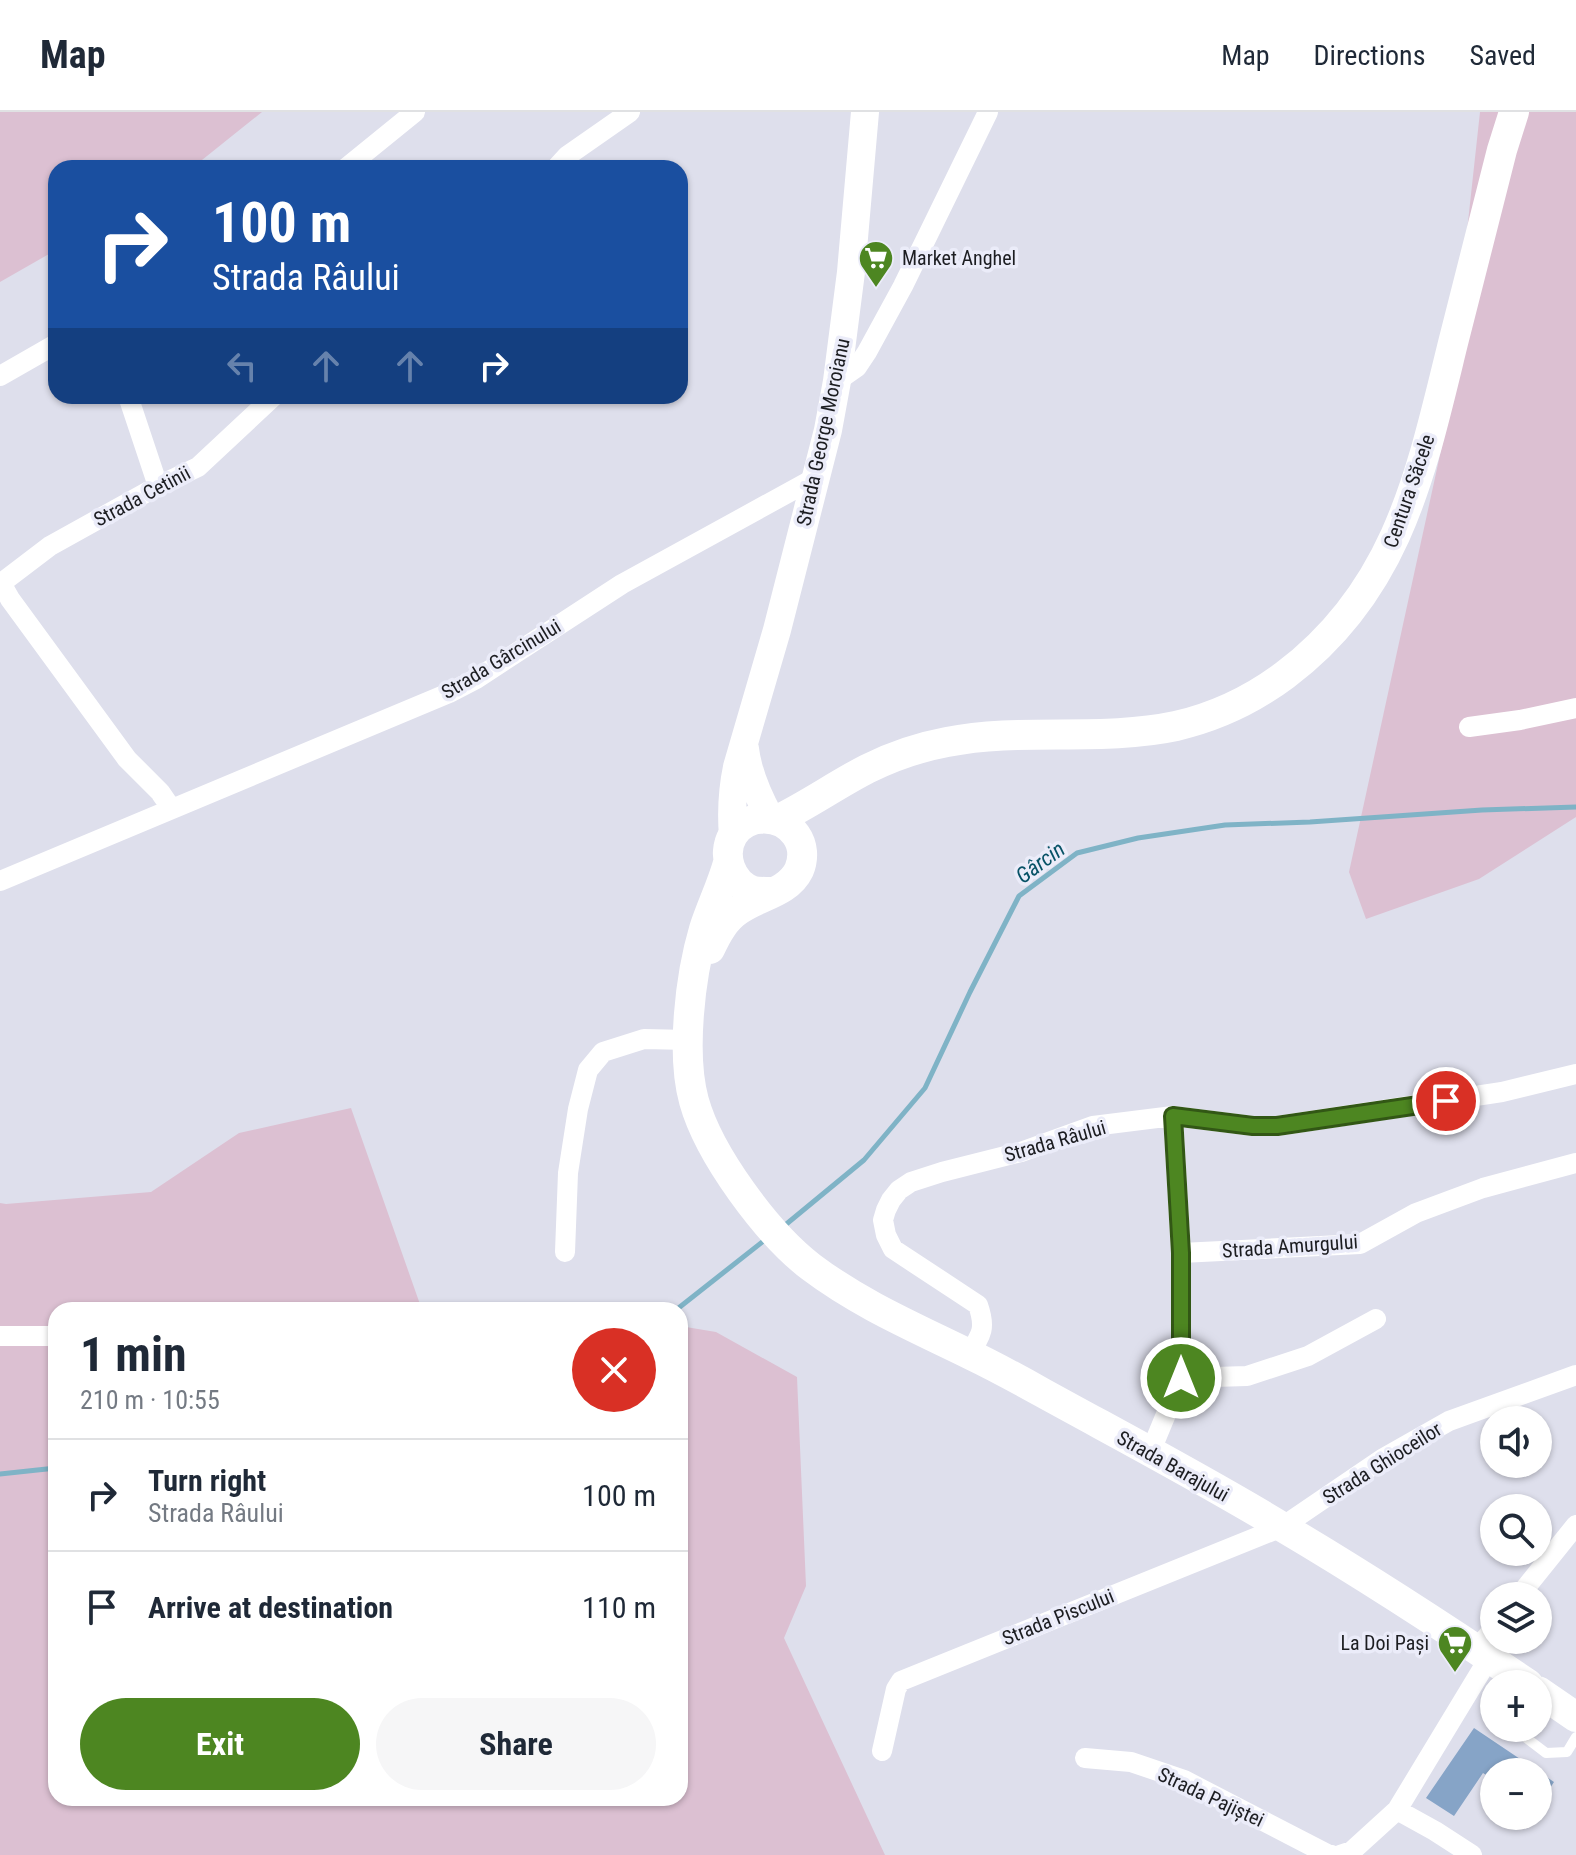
<!DOCTYPE html>
<meta charset="utf-8">
<style>
body{margin:0;font-family:"Roboto Condensed",sans-serif;background:#f6f6f7;color:#1f2937;height:100vh;display:flex;flex-direction:column;font-size:30px;white-space:nowrap}
*{box-sizing:border-box;margin:0}
p{font-size:26px;color:#747a83}
.icon{flex:none;width:44px;height:44px;fill:none;stroke:currentColor;stroke-width:2;stroke-linecap:round;stroke-linejoin:round}
.map{position:relative;flex:1;overflow:hidden}
.details{position:absolute;left:48px;top:1190px;width:640px;height:504px;display:flex;flex-direction:column;background:#fff;border-radius:24px;box-shadow:0 2px 6px #0004}
.details>*{flex:none}
.banner{position:absolute;left:48px;top:48px;width:640px;height:244px;border-radius:24px;box-shadow:0 2px 6px #0004;background:#1a4fa0;color:#fff;overflow:hidden}
.fabs{position:absolute;left:1480px;top:1294px;display:grid;gap:16px}
.fabs a{display:grid;place-items:center;width:72px;height:72px;border-radius:50%;background:#fff;box-shadow:0 2px 6px #0004;font-size:40px}
.pin{position:absolute;display:grid;place-items:center;width:68px;height:68px;color:#fff;margin:-34px;border:4px solid #fff;border-radius:50%;box-shadow:0 2px 8px #0007}
.me{position:absolute;width:88px;margin:-44px;rotate:0deg;stroke-linejoin:round;filter:drop-shadow(0 0 6px #0008)}
.turn{display:flex;align-items:center;gap:28px;height:168px;padding:0 32px;font-size:36px}
.turn .icon{width:104px;height:104px;stroke-width:2.5}
.turn b{display:block;font-size:56px;line-height:68px}
.lanes{display:flex;align-items:center;height:76px;padding:0 32px;background:#0003;justify-content:center;gap:40px;direction:ltr}
.lanes .off{opacity:.35}
.round{display:grid;place-items:center;flex:none;width:84px;height:84px;border-radius:42px;background:#f6f6f7}
.headline{display:flex;align-items:center;justify-content:space-between;height:136px;padding:0 32px}
h1{font-size:48px;font-weight:700;line-height:60px}
.primary-button{display:flex;gap:16px;margin-top:auto;padding:16px 32px}
.primary-button a{flex:1;height:92px;border-radius:48px;background:#4d8621;color:#fff;font-size:32px;font-weight:700;line-height:92px;text-align:center}
.primary-button a+a{background:#f6f6f7;color:#1f2937}
ul{padding:0;list-style:none}
li{display:flex;align-items:center;gap:24px;height:112px;padding:0 32px;border-top:2px solid #e0e1e3}
li div{flex:1}
li b{display:block;font-size:30px}
li em{font-style:normal}
header{display:flex;align-items:center;gap:48px;box-sizing:border-box;height:112px;padding:0 40px;background:#fff;border-bottom:2px solid #e0e1e3}
header strong{font-size:38px}
nav{display:flex;gap:44px;margin-inline-start:auto;font-size:28px}
.map>svg:first-child{display:block}
.green{fill:#dcc0d2}
.lines{fill:none;stroke-linecap:round;stroke-linejoin:round}
.stream{stroke:#7fb3c6;stroke-width:5}
.building{fill:#86a4c7}
.lane{stroke:#fff;stroke-width:10}
.street{stroke:#fff;stroke-width:20}
.secondary{stroke:#fff;stroke-width:28}
.primary{stroke:#fff;stroke-width:30}
.route-casing{stroke:#325715;stroke-width:20}
.route{stroke:#4d8621;stroke-width:14}
.labels{text-anchor:middle;stroke-width:7;stroke-linejoin:round;paint-order:stroke}
.poi-label{font-size:20px;fill:#1c1d21;stroke:#ebecf9;text-anchor:start}
.street-label{font-size:20px;fill:#1c1d21;stroke:#ebecf9}
.water-label{font-size:22px;font-style:italic;fill:#075266;stroke:#ebecf9}
</style>
<header>
<strong>Map</strong>
<nav><a>Map</a><a>Directions</a><a>Saved</a></nav>
</header>
<div class="map">
<svg width="1576" height="1743" viewBox="0 0 1576 1743">
<rect width="100%" height="100%" fill="#dedfec"/>
<path class="green" d="M0 0H262L192 56H56V138L0 170Z
M1480 0H1576V705L1479 767 1366 807 1349 760 1445 320Z
M351 996 422 1198H56V1686H680V1214L716 1220 797 1265 806 1474 784 1526 885 1743H0V1091L6 1092 151 1080 239 1021Z"/>
<g class="lines">
<path class="stream" d="M784 1114 864 1048 925 976 970 880 1019 784 1077 741 1138 726 1225 713 1310 710 1482 698 1576 695
M676 1198 766 1127
M0 1362 56 1356"/>
</g>
<path class="building" d="M1474 1616 1554 1670 1538 1694V1660H1494V1668L1483 1661 1454 1704 1426 1686Z"/>
<g class="lines">
<path class="lane" d="M1513 1616 1546 1641 1567 1640 1576 1625"/>
<path class="street" d="M346 56 415 0
M556 56 567 44 630 0
M0 264 56 232
M837 269 857 255 867 240 903 174 988 0
M128 284 158 374
M1 471 10 487 127 647 160 680 171 696
M0 472 50 434 158 374 198 355 274 284
M1469 615 1520 608 1576 596
M0 769 449 581 476 567 622 472 815 366
M565 1140 568 1061 578 997 588 958 603 940 644 927 688 928
M1181 1141 1360 1132 1416 1101 1483 1076 1576 1051
M0 1224H52
M969 1242C982 1222 986 1216 978 1193L893 1137 886 1123 883 1108 886 1098 891 1088 899 1078 911 1070 942 1060 1021 1040 1093 1014 1173 1004 1253 1014H1277L1502 980 1576 962
M1181 1266 1247 1264 1308 1244 1376 1207
M1150 1341 1181 1266V1141L1173 1004
M1519 1484 1576 1413
M1476 1538 1494 1516
M882 1639 896 1577 901 1569 1282 1415 1382 1347 1449 1309 1576 1263
M1085 1646 1131 1650 1184 1668 1327 1742 1332 1743
M1397 1698 1435 1719 1472 1743
M1340 1743 1352 1739 1397 1698 1489 1546"/>
<path class="secondary" d="M745 637C748 662 758 684 770 706
M733 724C731 700 732 679 737 655L777 518 828 318 837 269 851 160 865 0"/>
<path class="primary" d="M777 708C808 693 836 673 867 657 891 645 920 635 947 630 1022 615 1101 630 1176 614 1215 605 1253 587 1285 563 1398 478 1421 361 1453 231 1469 167 1486 102 1502 38L1514 0
M728 751C722 773 711 795 704 817 690 864 681 942 694 989 709 1043 767 1121 811 1155 860 1192 914 1215 969 1242 994 1254 1018 1267 1043 1281 1123 1325 1205 1368 1284 1416 1367 1465 1448 1518 1528 1572
M710 837C717 822 725 807 739 798 758 784 788 781 799 758 804 746 803 733 796 723 781 701 747 701 733 723 721 743 731 771 753 779 759 780 766 780 772 780
M1538 1579 1576 1605"/>
</g>
<g class="lines">
<g class="route-casing">
<path id="route" d="M1181 1266V1141L1173 1004 1253 1014H1277L1446 989"/>
</g>
<use href="#route" class="route"/>
</g>
<defs>
<g id="supermarket-pin" transform="scale(1.8)"><path d="M0 17L-7.5 6A9.5 9.5 0 1 1 7.5 6Z" fill="#4d8621" stroke="#ebecf9"/><path d="M-6-5.5h2.5l.6 2H6L4.5 2H-2.5L-4.4-4H-6ZM-1.5 3.2a1.3 1.3 0 1 0 .1 0ZM3 3.2a1.3 1.3 0 1 0 .1 0Z" fill="#fff"/></g>
</defs>
<g fill-rule="evenodd">
<use href="#supermarket-pin" x="876" y="146"/>
<use href="#supermarket-pin" x="1455" y="1531"/>
</g>
<g class="labels">
<g class="poi-label">
<text x="902" y="153">Market Anghel</text>
<text x="1429" y="1538" text-anchor="end">La Doi Pași</text>
</g>
<g class="street-label">
<text transform="translate(823 320) rotate(-78)" y="7">Strada George Moroianu</text>
<text transform="translate(1409 379) rotate(-71)" y="7">Centura Săcele</text>
<text transform="translate(142 384) rotate(-28)" y="7">Strada Cetinii</text>
<text transform="translate(501 547) rotate(-31)" y="7">Strada Gârcinului</text>
<text transform="translate(1055 1029) rotate(-16)" y="7">Strada Râului</text>
<text transform="translate(1290 1134) rotate(-4)" y="7">Strada Amurgului</text>
<text transform="translate(1382 1351) rotate(-32)" y="7">Strada Ghioceilor</text>
<text transform="translate(1173 1354) rotate(29)" y="7">Strada Barajului</text>
<text transform="translate(1058 1505) rotate(-22)" y="7">Strada Piscului</text>
<text transform="translate(1211 1685) rotate(25)" y="7">Strada Pajiștei</text>
</g>
<g class="water-label">
<text transform="translate(1040 750) rotate(-36)" y="8">Gârcin</text>
</g>
</g>
</svg>
<div class="fabs">
<a><svg class="icon" aria-label="sound" viewBox="0 0 24 24"><path d="M4 9h4l5-4v14l-5-4H4zM17 9q2 3 0 6"/></svg></a>
<a><svg class="icon" aria-label="search" viewBox="0 0 24 24"><circle cx="10" cy="10" r="6"/><path d="M15 15l6 6"/></svg></a>
<a><svg class="icon" aria-label="layers" viewBox="0 0 24 24"><path d="M12 4l9 5-9 5-9-5zM3 14l9 5 9-5"/></svg></a>
<a>+</a>
<a>−</a>
</div>
<div class="pin" style="left:1446px;top:989px;background:#d93025"><svg class="icon" aria-label="arrive" viewBox="0 0 24 24"><path d="M6 21V4h12l-3 4 3 4H6"/></svg></div>
<svg class="me" style="left:1181px;top:1266px" viewBox="-20 -20 40 40"><circle r="17" fill="#4d8621" stroke="#fff" stroke-width="3"/><path d="M0-11L8 9 0 5-8 9z" fill="#fff"/></svg>
<div class="banner">
<div class="turn"><svg class="icon" aria-label="right" viewBox="0 0 24 24"><path d="M7 20v-9h11M14 6l5 5-5 5"/></svg><div><b>100 m</b>Strada Râului</div></div>
<div class="lanes"><svg class="icon off" aria-label="left" viewBox="0 0 24 24"><path d="M17 20v-9H6M10 6l-5 5 5 5"/></svg><svg class="icon off" aria-label="ahead" viewBox="0 0 24 24"><path d="M12 20V5M6 11l6-6 6 6"/></svg><svg class="icon off" aria-label="ahead" viewBox="0 0 24 24"><path d="M12 20V5M6 11l6-6 6 6"/></svg><svg class="icon" aria-label="right" viewBox="0 0 24 24"><path d="M7 20v-9h11M14 6l5 5-5 5"/></svg></div>
</div>
<section class="details">
<div class="headline"><div><h1>1 min</h1><p>210 m · 10:55</p></div><a class="round" style="background:#d93025;color:#fff"><svg class="icon" aria-label="close" viewBox="0 0 24 24"><path d="M6 6l12 12M18 6L6 18"/></svg></a></div>
<ul>
<li><svg class="icon" aria-label="right" viewBox="0 0 24 24"><path d="M7 20v-9h11M14 6l5 5-5 5"/></svg><div><b>Turn right</b><p>Strada Râului</p></div><em>100 m</em></li>
<li><svg class="icon" aria-label="arrive" viewBox="0 0 24 24"><path d="M6 21V4h12l-3 4 3 4H6"/></svg><div><b>Arrive at destination</b></div><em>110 m</em></li>
</ul>
<div class="primary-button"><a>Exit</a><a>Share</a></div>
</section>
</div>
